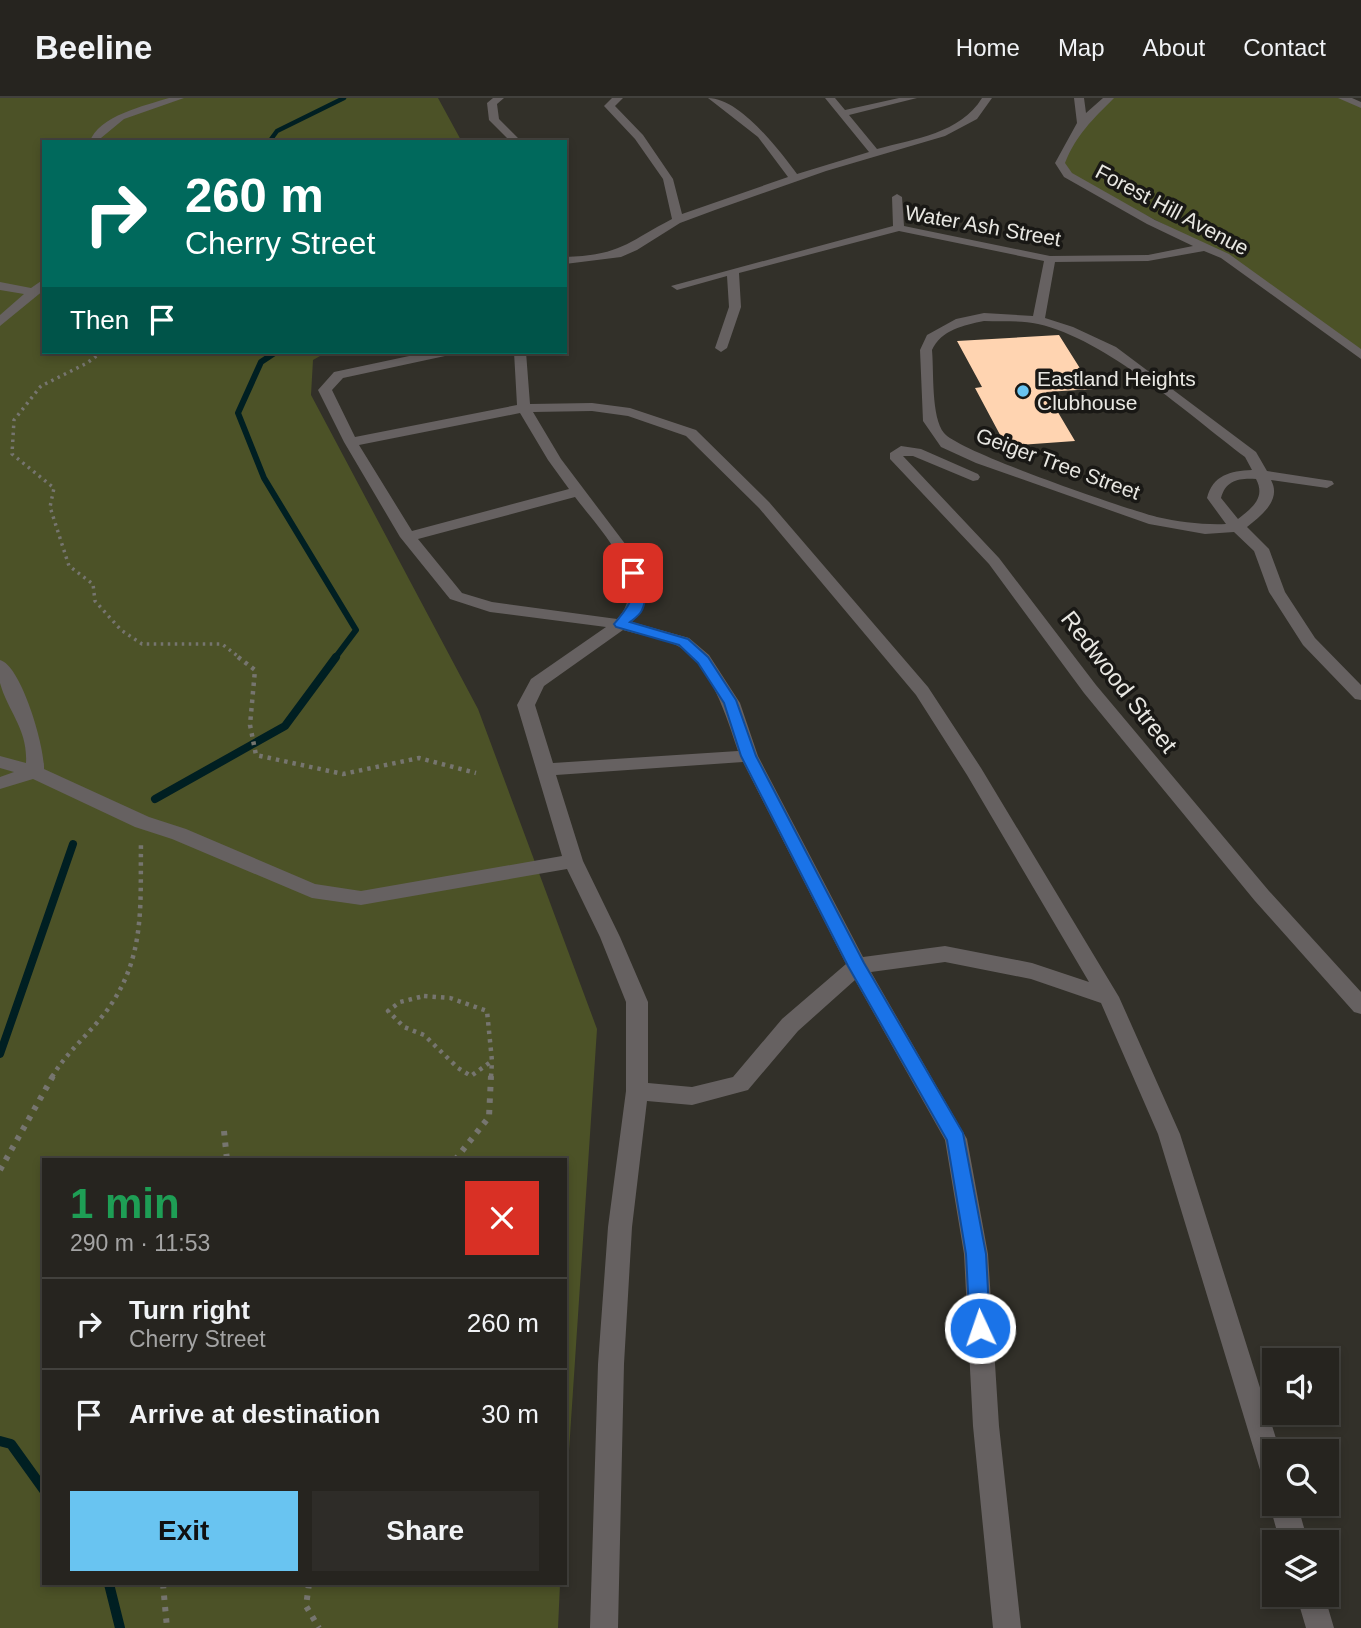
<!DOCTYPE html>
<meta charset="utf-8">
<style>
body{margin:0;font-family:Helvetica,sans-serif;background:#2e2c28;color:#f1f3f6;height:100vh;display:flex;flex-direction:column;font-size:26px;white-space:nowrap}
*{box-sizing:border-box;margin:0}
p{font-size:23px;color:#a4a4a4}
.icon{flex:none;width:38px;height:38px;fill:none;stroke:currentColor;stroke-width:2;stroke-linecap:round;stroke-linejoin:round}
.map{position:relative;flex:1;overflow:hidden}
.details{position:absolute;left:42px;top:1060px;width:525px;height:427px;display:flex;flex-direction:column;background:#26241f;border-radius:0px;box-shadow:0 4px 10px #0003,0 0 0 2px #42413d}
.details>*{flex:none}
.banner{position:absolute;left:42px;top:42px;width:525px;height:214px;border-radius:0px;box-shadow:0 4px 10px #0003,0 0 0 2px #42413d;background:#00695c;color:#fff;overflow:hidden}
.tools{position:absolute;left:1262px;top:1250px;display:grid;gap:14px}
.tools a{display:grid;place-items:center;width:77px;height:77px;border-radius:0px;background:#26241f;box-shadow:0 4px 10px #0003,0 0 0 2px #42413d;font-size:35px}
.pin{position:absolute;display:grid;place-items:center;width:60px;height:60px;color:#fff;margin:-30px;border-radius:14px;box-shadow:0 4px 10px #0006}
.me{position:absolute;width:77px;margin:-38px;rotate:357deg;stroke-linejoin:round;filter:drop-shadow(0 0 5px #0008)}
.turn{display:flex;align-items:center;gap:24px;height:147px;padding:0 28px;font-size:32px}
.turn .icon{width:91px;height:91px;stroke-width:2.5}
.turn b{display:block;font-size:49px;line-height:60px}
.then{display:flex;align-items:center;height:66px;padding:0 28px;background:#0003;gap:14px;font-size:26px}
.round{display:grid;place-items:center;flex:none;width:74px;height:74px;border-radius:0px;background:#2e2c28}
.head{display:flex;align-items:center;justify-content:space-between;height:119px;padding:0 28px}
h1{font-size:42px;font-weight:700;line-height:52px;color:#1e9e55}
.action{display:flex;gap:14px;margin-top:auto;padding:14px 28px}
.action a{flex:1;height:80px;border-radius:0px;background:#69c4f1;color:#111;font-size:28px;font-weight:700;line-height:80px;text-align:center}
.action a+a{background:#2e2c28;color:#f1f3f6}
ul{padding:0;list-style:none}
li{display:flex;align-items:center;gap:21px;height:91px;padding:0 28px;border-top:2px solid #42413d}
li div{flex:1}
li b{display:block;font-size:26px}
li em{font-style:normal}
header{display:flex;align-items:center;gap:42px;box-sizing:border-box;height:98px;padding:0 35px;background:#26241f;border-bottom:2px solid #42413d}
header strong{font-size:33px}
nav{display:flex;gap:38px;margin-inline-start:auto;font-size:24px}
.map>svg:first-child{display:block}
.green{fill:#4c5227}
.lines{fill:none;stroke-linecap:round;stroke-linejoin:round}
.stream-far3{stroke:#001f22;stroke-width:4.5}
.stream-far2{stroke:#001f22;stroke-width:6}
.stream-far1{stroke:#001f22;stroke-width:8}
.stream{stroke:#001f22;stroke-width:10}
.building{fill:#ffd4b1}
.path-far2{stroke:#76756f;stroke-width:3.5;stroke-dasharray:2.5 4.5;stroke-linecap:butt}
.path-far1{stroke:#76756f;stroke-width:4.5;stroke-dasharray:3.5 5;stroke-linecap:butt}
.path{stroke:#76756f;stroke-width:6;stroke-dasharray:4.5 7;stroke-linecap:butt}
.minor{fill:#666161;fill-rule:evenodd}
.route{fill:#1a73e8;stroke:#114b97;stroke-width:2}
.poi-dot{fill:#69c4f1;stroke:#191815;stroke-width:2.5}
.labels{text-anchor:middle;stroke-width:7;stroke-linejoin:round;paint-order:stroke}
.far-street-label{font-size:21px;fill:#e8e7e2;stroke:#191815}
.far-poi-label{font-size:21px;fill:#e8e7e2;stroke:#191815;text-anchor:start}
.street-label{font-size:24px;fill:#e8e7e2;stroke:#191815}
</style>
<header>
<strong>Beeline</strong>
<nav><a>Home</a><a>Map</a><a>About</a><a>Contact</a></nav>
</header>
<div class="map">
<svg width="1361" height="1530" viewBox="0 0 1361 1530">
<rect width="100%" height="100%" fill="#323029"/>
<path class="green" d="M0 0H438L462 44H44V254H327L313 262 311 297 478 611 597 931 565 1413V1062H44V1486H560L558 1530H0Z
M1109 0H1343L1361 7V257L1225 158 1068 77 1060 65 1066 47Z"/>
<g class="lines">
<path class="stream-far3" d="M269 44 277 33 344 0"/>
<path class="stream-far2" d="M276 254 261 264 238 315 264 380 356 532 335 560"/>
<path class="stream-far1" d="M155 701 285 628 336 559
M0 956 73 746"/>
<path class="stream" d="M0 1343 11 1346 44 1392
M109 1486 120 1530"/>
</g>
<path class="building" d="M1059 237 1093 291 1046 294 1075 343 1006 348 975 290 982 289 957 243Z"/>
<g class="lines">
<path class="path-far2" d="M102 254 87 265 41 288 14 322 12 356 54 390 50 409 69 468 93 486 95 503 121 532 142 546H222L240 560"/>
<path class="path-far1" d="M238 559 255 572 250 627 256 657 343 676 419 660 476 675
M424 898 450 900 487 913 492 963 471 978 458 970 424 937 404 929 388 913 400 904Z
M52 979C67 953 93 933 110 908 146 856 140 804 141 743
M491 979 492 963"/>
<path class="path" d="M224 1033 227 1062
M455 1062 489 1019 491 978
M0 1072 53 978
M163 1486 167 1530
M309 1486 306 1508 319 1530"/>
<path class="minor" d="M169 0H184L124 21 101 40 100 44H90C97 18 147 7 169 0Z
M493 0H504L497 6 499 21 522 44H511L489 22 487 5Z
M612 0H623L615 8 643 37 673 81 682 116 788 79 758 39 708 0C740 0 779 52 797 76L869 54 825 0H835L845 12 899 0H917L849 17 877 51C914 41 961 35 982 0H992L977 21 945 38 826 73 715 112 680 125 637 152 621 159 565 166V159C621 157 626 145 672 121L663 81 635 41 604 8Z
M1074 0H1084L1086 15 1103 0H1114C1093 21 1076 37 1065 65L1072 75 1155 122 1229 156 1361 251V261L1221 160 1204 153 1148 163 1055 164 1045 220 1073 229 1116 249 1256 354 1267 373 1332 383 1334 386 1327 390 1271 382C1282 402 1261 418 1247 429L1269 451 1285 494 1315 540 1361 587V602L1355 601 1303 547 1269 494 1254 453 1234 434 1205 436 1149 426 976 365 941 349 923 323 920 252 927 237 956 221 984 215 1033 218 1044 163 899 133 739 175 741 209 727 250 721 254 715 250 729 209 727 178 677 192 671 188 893 128 892 99 897 96 902 99 904 128 1050 158 1148 157 1193 148 1147 126 1064 79 1055 65 1077 25ZM984 223C1001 224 1021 222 1038 226 1106 241 1189 317 1245 359L1252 372C1230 373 1213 377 1207 400L1226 426C1204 427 1179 424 1157 419 1126 411 959 354 944 335 931 319 934 274 932 252 941 232 964 227 984 223ZM1256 381C1266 400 1252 410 1238 421L1221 400C1226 382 1239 380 1256 381Z
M1338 0H1352L1361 4V10Z
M44 181V192L0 228V217L24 196 0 192V184L31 190Z
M428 254H451L445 258 343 280 332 292 355 339 517 307 514 254H526L530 306 592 305 630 310 696 332 769 404 928 589 981 670 1119 899 1180 1036 1280 1353H1274V1388L1264 1385 1261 1375 1158 1036 1101 905 1031 881 945 864 871 874 967 1041 988 1156 999 1328 1021 1530H993L973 1328 964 1156 945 1042 855 882 798 933 748 992 692 1007 647 1003 632 1129 624 1266 618 1530H590L598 1266 608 1129 626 993V904L600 839 567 771 361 807 312 800 172 741 135 729 33 681 0 691V679L14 674 0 670V658L26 665C28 631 8 614 0 585 0 578 0 569 0 562 21 567 45 649 44 671L149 719 186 731 315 786 361 793 562 758 517 607 531 581 606 529 490 514 450 501 400 439 344 344 318 292 334 274ZM592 313 628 318 686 338 759 410 916 597 967 677 1089 884 1032 865 945 848 863 859 758 658 740 605 709 557 689 540 632 524 643 511 647 491 635 459 561 361 533 314ZM520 315 548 362 569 391 412 433 359 347ZM575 399C598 430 653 483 617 521L492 504 462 495 418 441ZM623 532C640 537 660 540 676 547 710 563 727 620 738 653L553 665 535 607 544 588ZM743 664 846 866 782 921 733 979 692 989 648 985V904L620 839 583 763 556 677Z
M901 348 921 351 978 376 980 379 978 382 973 383 913 358H903L999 460 1096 587 1269 793 1361 894V916L1354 914 1255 803 1084 595 989 466 890 361V355Z
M1273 1395 1274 1405H1297L1308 1444H1280L1269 1405Z
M1296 1496H1324L1334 1530H1306Z"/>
</g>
<path class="route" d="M633 471C647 476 648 499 642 512 640 517 634 521 630 524L688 541 708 559 736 602 756 658 864 865 963 1035 986 1156 990 1230 987 1237 980 1240 973 1237 970 1230 966 1156 947 1042 848 868 741 658 724 605 698 565 679 547 616 529 614 526C630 506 637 502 627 475Z"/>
<circle class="poi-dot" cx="1023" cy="293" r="7"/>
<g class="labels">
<g class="far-street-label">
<text transform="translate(1172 112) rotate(28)" y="7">Forest Hill Avenue</text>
<text transform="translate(983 128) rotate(10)" y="7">Water Ash Street</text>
<text transform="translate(1058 366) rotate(20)" y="7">Geiger Tree Street</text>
</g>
<g class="far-poi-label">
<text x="1037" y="288">Eastland Heights<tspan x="1037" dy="24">Clubhouse</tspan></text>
</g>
<g class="street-label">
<text transform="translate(1119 584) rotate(52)" y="8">Redwood Street</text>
</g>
</g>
</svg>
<div class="tools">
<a><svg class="icon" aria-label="sound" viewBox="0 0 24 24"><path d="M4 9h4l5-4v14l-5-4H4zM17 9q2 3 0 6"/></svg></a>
<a><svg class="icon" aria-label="search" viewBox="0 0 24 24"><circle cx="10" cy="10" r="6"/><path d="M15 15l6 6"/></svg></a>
<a><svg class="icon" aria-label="layers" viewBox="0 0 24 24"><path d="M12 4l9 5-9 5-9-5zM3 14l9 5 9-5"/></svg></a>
</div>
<div class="pin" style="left:633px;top:475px;background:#d93025"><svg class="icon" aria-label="arrive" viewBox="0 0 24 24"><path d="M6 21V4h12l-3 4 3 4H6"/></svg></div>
<svg class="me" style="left:980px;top:1230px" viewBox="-20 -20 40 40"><circle r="17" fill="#1a73e8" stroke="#fff" stroke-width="3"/><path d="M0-11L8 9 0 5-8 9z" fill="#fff"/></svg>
<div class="banner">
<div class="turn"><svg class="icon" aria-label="right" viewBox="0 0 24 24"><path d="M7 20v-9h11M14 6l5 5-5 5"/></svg><div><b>260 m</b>Cherry Street</div></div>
<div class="then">Then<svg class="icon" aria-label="arrive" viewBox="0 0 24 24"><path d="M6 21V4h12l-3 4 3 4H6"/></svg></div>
</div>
<section class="details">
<div class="head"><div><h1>1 min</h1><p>290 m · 11:53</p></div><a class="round" style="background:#d93025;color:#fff"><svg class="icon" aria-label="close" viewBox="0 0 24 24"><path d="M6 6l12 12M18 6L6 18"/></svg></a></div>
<ul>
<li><svg class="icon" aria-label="right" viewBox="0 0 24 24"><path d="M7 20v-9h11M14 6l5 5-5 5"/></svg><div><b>Turn right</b><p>Cherry Street</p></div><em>260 m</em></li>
<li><svg class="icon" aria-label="arrive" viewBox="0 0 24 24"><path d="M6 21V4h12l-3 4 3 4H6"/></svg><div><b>Arrive at destination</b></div><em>30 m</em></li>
</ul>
<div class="action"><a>Exit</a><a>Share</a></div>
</section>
</div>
